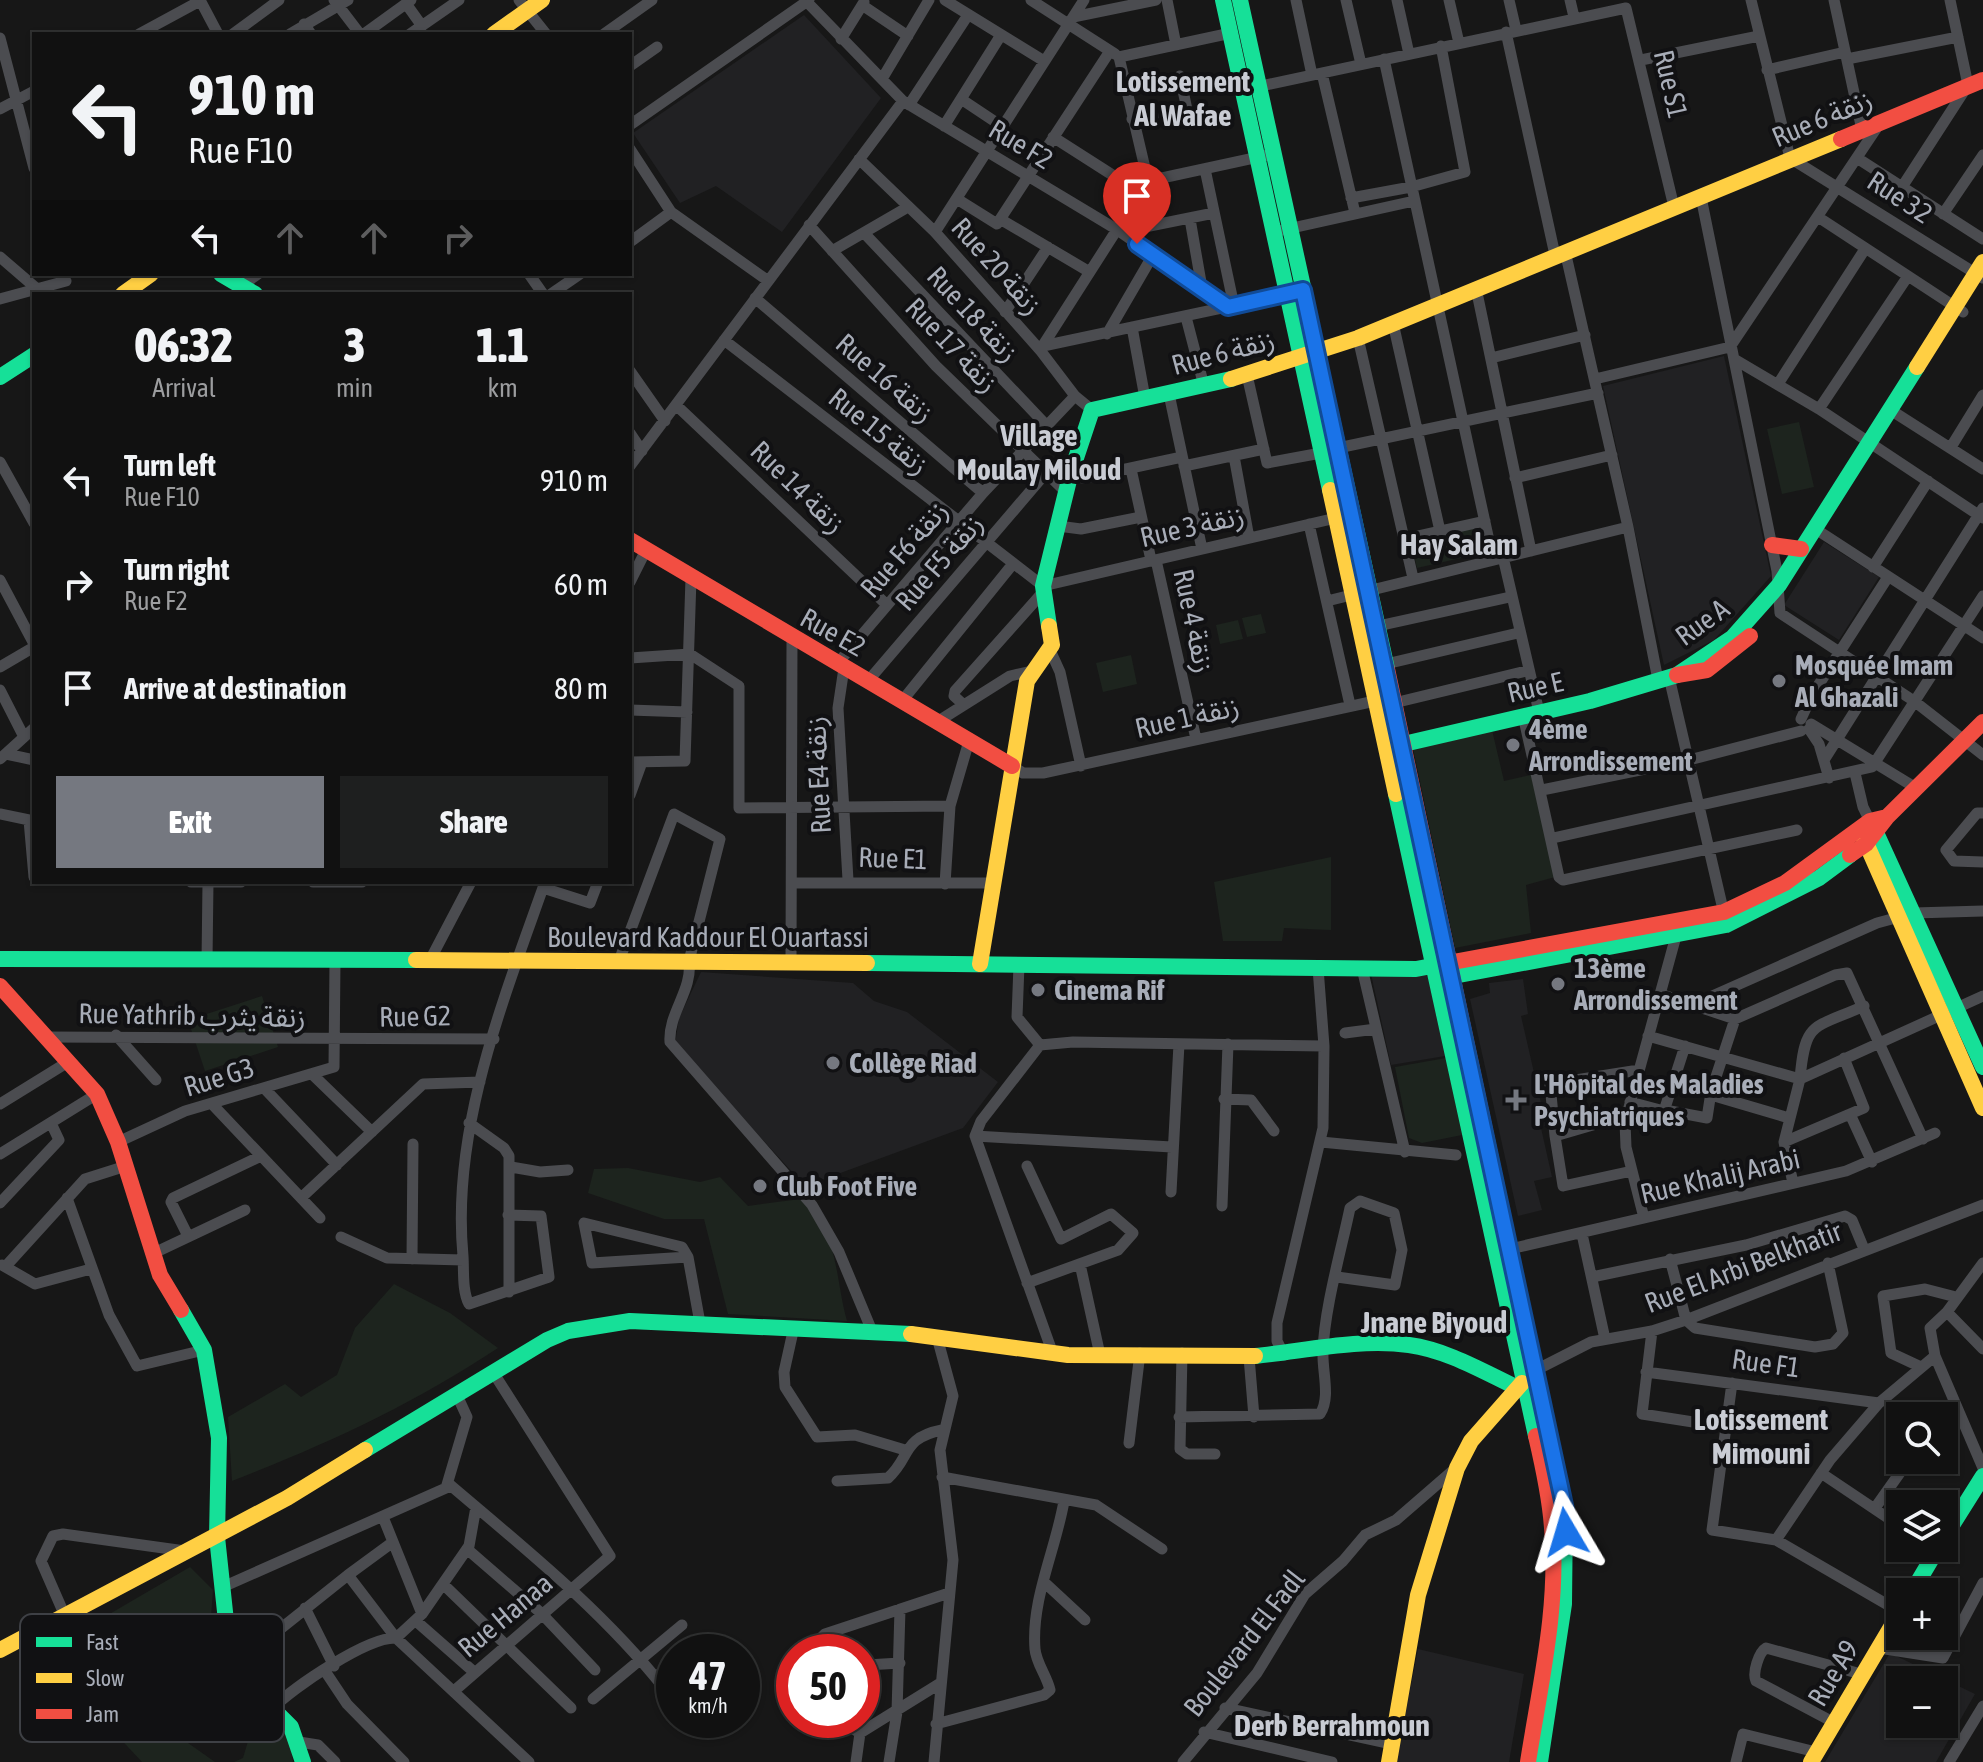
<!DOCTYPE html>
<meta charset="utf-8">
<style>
body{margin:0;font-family:"Asap Condensed","Noto Sans Arabic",sans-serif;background:#1e1f1f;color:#f1f3f6;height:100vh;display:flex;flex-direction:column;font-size:30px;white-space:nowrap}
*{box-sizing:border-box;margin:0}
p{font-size:26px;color:#9c9d9f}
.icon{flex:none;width:44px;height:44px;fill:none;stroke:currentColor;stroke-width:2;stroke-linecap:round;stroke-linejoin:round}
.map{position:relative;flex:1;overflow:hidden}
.details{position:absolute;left:32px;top:292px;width:600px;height:592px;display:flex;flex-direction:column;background:#111;border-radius:0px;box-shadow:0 2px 6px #0004,0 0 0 2px #303131}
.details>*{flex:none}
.top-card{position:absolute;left:32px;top:32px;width:600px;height:244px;border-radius:0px;box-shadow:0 2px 6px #0004,0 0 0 2px #303131;background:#111;color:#f1f3f6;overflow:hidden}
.fabs{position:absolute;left:1886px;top:1402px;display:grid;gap:16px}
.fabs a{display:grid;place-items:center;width:72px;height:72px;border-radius:0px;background:#111;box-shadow:0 2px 6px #0004,0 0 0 2px #303131;font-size:40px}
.speed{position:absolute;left:656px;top:1634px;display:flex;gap:16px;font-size:40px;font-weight:700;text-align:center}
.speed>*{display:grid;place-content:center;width:104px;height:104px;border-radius:50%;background:#111;box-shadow:0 2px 6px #0004,0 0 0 2px #303131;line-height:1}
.speed small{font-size:20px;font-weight:400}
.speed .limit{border:12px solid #d22;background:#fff;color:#111}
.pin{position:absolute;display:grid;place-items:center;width:68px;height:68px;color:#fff;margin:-82px -34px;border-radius:50% 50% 50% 0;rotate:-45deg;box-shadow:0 0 8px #0007}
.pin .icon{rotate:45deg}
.me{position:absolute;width:88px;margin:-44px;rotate:353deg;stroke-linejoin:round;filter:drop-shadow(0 0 6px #0008)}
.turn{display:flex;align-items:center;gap:28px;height:168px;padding:0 24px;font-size:36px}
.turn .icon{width:104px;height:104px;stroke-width:2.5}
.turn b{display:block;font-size:56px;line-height:68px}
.lanes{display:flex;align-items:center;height:76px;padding:0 24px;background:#0003;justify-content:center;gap:40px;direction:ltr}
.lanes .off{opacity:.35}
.eta{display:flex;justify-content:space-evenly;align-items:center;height:136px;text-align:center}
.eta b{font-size:48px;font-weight:800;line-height:56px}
.action{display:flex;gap:16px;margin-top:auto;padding:16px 24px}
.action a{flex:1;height:92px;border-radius:0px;background:#757880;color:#fff;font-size:32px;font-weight:800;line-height:92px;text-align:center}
.action a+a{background:#1e1f1f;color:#f1f3f6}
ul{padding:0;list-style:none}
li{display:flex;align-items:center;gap:24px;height:104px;padding:0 24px}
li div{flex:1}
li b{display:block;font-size:30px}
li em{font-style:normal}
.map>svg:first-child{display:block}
.built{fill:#212123;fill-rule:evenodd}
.green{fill:#1d241e}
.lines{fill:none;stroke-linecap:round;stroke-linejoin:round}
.street{stroke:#4b4c50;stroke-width:11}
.fast{stroke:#16e098;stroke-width:16}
.slow{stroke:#ffcf43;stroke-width:16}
.jam{stroke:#f24e42;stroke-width:16}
.route-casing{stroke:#114b97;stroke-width:20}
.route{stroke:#1a73e8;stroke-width:14}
.poi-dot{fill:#757880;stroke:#111113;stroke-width:3}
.labels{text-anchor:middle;stroke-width:8;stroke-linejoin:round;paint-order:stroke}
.street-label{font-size:28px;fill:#a8adb8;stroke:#111113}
.poi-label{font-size:28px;font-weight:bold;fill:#a8adb8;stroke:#111113;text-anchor:start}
.neighbourhood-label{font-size:30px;font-weight:bold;fill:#c9ccd4;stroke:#111113}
.key{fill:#111113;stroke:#3e4045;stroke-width:2}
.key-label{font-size:22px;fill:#a8adb8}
</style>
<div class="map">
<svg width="1983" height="1762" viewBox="0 0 1983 1762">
<rect width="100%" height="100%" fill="#171717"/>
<path class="built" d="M804 15 881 98 782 232 716 186 680 203 633 133Z
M1724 356 1771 576 1714 640 1664 665 1603 386Z
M1824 542 1879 577 1839 640 1784 605Z
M701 972 853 983 874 1001 907 1012 998 1082 963 1128 805 1186 675 1044 679 1018Z
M1427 972 1445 1056 1391 1065 1371 974Z
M1523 979 1528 1014 1521 1016 1546 1125 1541 1128 1552 1177 1534 1181 1542 1210 1518 1216 1470 999 1490 993 1489 983Z
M1418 1649 1524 1674 1509 1762H1396Z
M1890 1653 1975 1694 1936 1762H1825ZM1900 1680H1944V1724H1900Z"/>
<path class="green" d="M1799 422 1814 487 1782 494 1767 429Z
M1477 526 1483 553 1417 568 1411 541Z
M1261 614 1266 633 1247 637 1242 618Z
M1238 620 1243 639 1220 644 1216 625Z
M1131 655 1137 684 1103 692 1096 663Z
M1492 730 1504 781 1531 775 1555 877 1526 885 1531 933 1455 948 1413 748Z
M1331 857V930L1284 928 1282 941H1223L1214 882Z
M262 996 278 1047 205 1071 188 1020Z
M1446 1058 1462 1135 1422 1143 1409 1138 1395 1067Z
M628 1168 700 1182 720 1177 748 1206 800 1199C840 1234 834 1274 847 1321L728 1314 704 1219H664L588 1193 594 1169Z
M394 1284 450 1313 498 1348C410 1406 329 1443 232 1481L228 1417 285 1384 301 1397 337 1375 355 1328Z
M190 1567 213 1590 209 1644 232 1709 188 1743 215 1762H142L41 1654Z
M251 1708 289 1736 293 1762H234L243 1758 251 1731Z"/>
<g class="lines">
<path class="street" d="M200 0 218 34
M334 0 360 34
M519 0 546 34
M945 0 1044 61
M1031 0 1115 54
M1167 0 1176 45
M1296 0 1312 75
M1346 0 1361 64
M1397 0 1409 54
M1449 0 1459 43
M1509 0 1516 30
M1570 0 1574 17
M1751 0 1790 158 1983 278
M1834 0 1862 130
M807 2 903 101 1116 229 1228 307
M407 5 422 26
M862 5 908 36
M1073 17 1156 0
M304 24 311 34
M1506 32 1555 255
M139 34 200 1
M233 34 279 0
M290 34 348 0
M364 34 411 0
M410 34 459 0
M604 34 652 0
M0 38 34 168
M841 39 864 2
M1119 57 1148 181
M1119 57 1231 33
M1384 59 1493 559
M1847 59 1958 37
M1641 60 1759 36
M630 66 657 47
M1767 70 1845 52
M1322 73 1355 213
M1180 76 1190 124
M882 79 929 0
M1252 88 1626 8 1674 207
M961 99 1003 127
M909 105 968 15
M0 109 34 91
M1132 119 1186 106
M630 125 809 0
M944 126 1001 35
M1053 137 1139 192
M630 149 671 212 767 280
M1857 158 1983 239
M859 159 935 232 1040 350 1075 396 1092 410
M1205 169 1234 306
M1148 181 1273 154
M1902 187 1968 85 1950 0
M1701 197 1777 571 1780 613 1914 701 1983 755
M1351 198 1411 187 1465 172 1441 46
M957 199 997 224 1110 51
M1943 214 1983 155
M1818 217 1963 312
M1000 219 1088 271
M1190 219 1202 288
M809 225 936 366 1066 492
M935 232 1084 0
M1120 232 1214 213
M1274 232 1414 201
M865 234 1047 426
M630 242 671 212
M832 251 908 207
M1565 251 1628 527 1658 680
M0 257 36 288
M529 274 543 294
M241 286 258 274
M1476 288 1531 551
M551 294 580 274
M755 298 983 493
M0 299 66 281
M1005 312 1048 247
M1186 317 1204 386
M1393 323 1440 531
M1132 327 1145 398
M1107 334 1153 255
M1358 338 1413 578
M724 340 1043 586 1353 514
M1043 346 1293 293
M1040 350 1148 181
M1491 358 1585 335
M1734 359 1819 409 1983 518
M630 371 665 421
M1247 375 1267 463 1321 453
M1595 379 1730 347 1880 123
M1778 384 1865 249
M1169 394 1202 549
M676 405 887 605
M1819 409 1908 276
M1889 409 1983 469
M630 433 642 451
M1951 447 1983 395
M1338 448 1598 393
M1234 456 1249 538
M0 462 34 523
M630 466 903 101
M1184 466 1264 449
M1131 469 1151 560
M1070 476 1084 478 1182 457
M1515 478 1612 455
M1309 524 1350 705
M1058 526 1081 529 1141 517
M1814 528 1983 638
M1404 539 1485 521
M1503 557 1539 712
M1156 560 1196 739
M1873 567 1928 481
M0 580 34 644
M630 582 646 550
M1327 601 1628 527
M1378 626 1510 597
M1050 650 1060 672 1081 766
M630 658 690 654 739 686V808L950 806
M837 664 983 493 1075 396
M1386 664 1518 633
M0 667 34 647
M844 668 838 708 848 880
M1669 677 1725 918
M868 681 1045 474
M0 690 24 737
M902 701 1012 565
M1394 703 1526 671
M964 705 954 696 955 691 1044 591
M630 710 687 712
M1523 715 1559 877 1563 880 1797 830
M1801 719 1812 695 1888 577
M937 722 1010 676 1032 671
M1811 724 1916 788
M1809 729 1819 744 1829 778
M6 754 34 760
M0 759 34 728
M1824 760 1983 508
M630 762 685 761 691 578
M1012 766 1023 773H1043L1375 701
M1855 773 1863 807 1870 821
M1542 790 1689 760 1801 731
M630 795 642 762
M1983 813H1977L1946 850 1954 861 1983 862
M0 814 34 821
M29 820 34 877
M1553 838 1872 767 1983 596
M191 882H241
M313 882H362
M792 883H993
M945 884 950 806 969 741
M543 888 590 903 598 882
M207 961 208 882
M619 961 674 814 720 839 689 961C693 990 668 1013 670 1042L812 1205 839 1252 872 1331
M429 962 471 882
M791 963 792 639
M1019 965 1017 1017 1040 1045
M1362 968 1405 1152
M1660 994 1735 1019 1835 975 1847 973 1923 1139
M1692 1005 1877 923 1914 913 1983 911
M1345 1033 1376 1029
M116 1035 156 1080
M1648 1036 1800 1079C1805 1020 1813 1029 1864 1006
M47 1037 494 1039
M313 1075 372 1132
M264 1088 337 1165
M1711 1095 1789 1118
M1224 1099 1251 1100 1274 1131
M1630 1102 1664 1111 1685 1046
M0 1104 68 1062
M212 1104 320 1218
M1665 1110 1707 1118 1711 1092 1735 1019
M1850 1114 1872 1162
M1627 1115 1555 1136 1563 1186 1632 1171
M469 1123 504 1148 509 1156V1292
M975 1136 1172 1147
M1555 1136 1550 1084 1639 1070
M118 1142 185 1111 334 1067 335 961
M1321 1142 1456 1155
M1784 1142 1864 1108 1844 1058
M0 1154 97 1094
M1027 1166 1061 1239 1111 1214 1133 1233 1118 1250 1027 1283
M511 1167 540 1172 568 1170
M1793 1183 1784 1142 1800 1079 1983 996
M1171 1192 1179 1044
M302 1197 423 1084 480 1082
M67 1198 109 1315 137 1366 204 1350
M0 1203 59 1140 51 1123
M1222 1206 1228 1044
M508 1215 541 1216 549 1277 469 1304C462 1291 464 1270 463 1256 451 1129 503 1001 545 882
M1644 1218 1626 1147 1625 1122 1676 936
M1582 1234 1605 1339
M188 1236 171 1202 173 1198 261 1156
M341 1237 387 1258 463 1260
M1510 1249 1846 1171 1935 1133
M152 1254 245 1210
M688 1257 592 1263 584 1223 682 1247 688 1257 700 1323
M412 1259 413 1144
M1670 1259 1686 1320 1695 1328 1815 1347 1833 1344 1843 1333 1828 1263
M1983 1263 1947 1312 1930 1328 1935 1356 1983 1468
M1080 1264 1100 1355
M2 1265 35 1284 91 1269
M6 1266 85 1179 126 1166
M1592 1277 1746 1245 1845 1216 1852 1220 1864 1249
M1947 1312 1983 1349
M794 1327 784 1372 785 1387 817 1437 855 1435 905 1450
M1652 1331 1642 1414 1725 1427
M1182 1353 1180 1449 1187 1454H1215
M1053 1354 975 1136 981 1121 1040 1045 1073 1042 1324 1046
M1284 1355 1277 1341V1323L1323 1128 1324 1046 1318 968
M1249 1357 1254 1417
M1921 1367 1891 1353 1883 1296 1925 1289 1956 1297
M1536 1370 1591 1342 1652 1331 1686 1320 1983 1205
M1646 1372 1879 1403
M1732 1383 1712 1530 1776 1540 1900 1612
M1179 1417 1320 1414C1331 1398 1322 1371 1323 1352 1324 1310 1341 1251 1350 1208L1360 1201 1394 1213 1402 1250 1395 1285 1337 1277
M1944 1422 1959 1412
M1129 1443 1140 1353
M1821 1473 1900 1526
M942 1477 1096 1505 1162 1549
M837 1481 888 1478C911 1458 901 1438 942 1430
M449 1484C524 1548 602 1610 664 1688
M1875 1508 1909 1460
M383 1517 422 1614
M1776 1540 1830 1460 1879 1403 1935 1356
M467 1549 541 1613 595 1670
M348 1575 393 1542
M1044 1582 1085 1620
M444 1585 571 1708
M225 1586 446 1488 467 1417 456 1393
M305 1608 334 1666
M65 1616 41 1561 53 1536 63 1534 185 1551
M416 1621 474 1672
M1879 1648 1943 1658 1983 1583
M685 1652 697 1642
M819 1652 821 1638 825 1634 949 1593
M235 1665 348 1575 396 1638 422 1614 469 1546 476 1507
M325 1671 347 1704 404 1762
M656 1677 674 1662
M862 1680 867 1665 900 1663
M454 1691 610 1556 493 1372
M593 1699 682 1625
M273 1708C294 1687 367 1637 396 1638L529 1762
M1225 1708 1392 1744
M839 1720 860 1733 856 1762
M1833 1722 1756 1681C1752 1673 1759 1652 1766 1648L1861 1674
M936 1724 1044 1695 1050 1690C1047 1676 1036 1663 1035 1649 1031 1599 1056 1549 1064 1501
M1204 1732 1332 1762
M860 1733 939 1684
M299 1742 318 1745 335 1762
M889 1762 897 1712 900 1609
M934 1762 953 1560 940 1450 953 1396 937 1337
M1183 1762 1257 1673 1305 1594 1343 1561 1365 1535 1396 1520 1456 1468
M1736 1762 1743 1734 1816 1752
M1949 1762 1983 1706"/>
<path class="fast" d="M1223 0 1330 490
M1240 0 1387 669
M221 274 255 294
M0 377 34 355
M1049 626 1043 586 1070 476 1092 410 1231 379
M1395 746 1590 701 1677 675 1732 638 1779 585 1917 367
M1396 794 1536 1436
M1873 826 1983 1067
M1 959 416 960
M867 963 1416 969 1453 962
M1443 978 1726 925 1819 878 1850 855
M1487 1140 1565 1510 1564 1604 1540 1762
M181 1310 204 1350 219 1438 217 1537 229 1649 244 1680 291 1727 303 1762
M1255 1356C1305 1351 1359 1338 1409 1345 1447 1350 1484 1372 1518 1388
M365 1450 547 1340 568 1331 630 1321 911 1334
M1944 1538 1983 1476
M1912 1592 1938 1548"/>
<path class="slow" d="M494 34 542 0
M123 294 151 274
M1917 367 1983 262
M1231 379 1358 338 1841 139
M1330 490 1396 794
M1862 834 1983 1108
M416 960 867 963
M980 964 1027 681 1052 645 1049 626
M911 1334 1068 1355 1255 1356
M0 1650 287 1498 365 1450
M1389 1762 1418 1595 1457 1468 1471 1441 1522 1383
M1811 1762 1900 1612"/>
<path class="jam" d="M1841 139 1983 80
M630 540 1012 766
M1772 545 1801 549
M1387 669 1487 1140
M1677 675 1707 670 1750 636
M1850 855 1866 844 1887 817 1983 722
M1453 962 1724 912 1785 883 1870 821 1887 817
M0 986 97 1094 118 1142 160 1275 181 1310
M1528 1762C1540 1685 1559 1606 1552 1528 1550 1497 1543 1466 1536 1436"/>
</g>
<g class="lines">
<g class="route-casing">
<path id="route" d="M1137 244 1228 307 1303 290 1565 1510 1566 1532"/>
</g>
<use href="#route" class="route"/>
</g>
<g class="poi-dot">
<circle cx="1779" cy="681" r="8"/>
<circle cx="1513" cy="745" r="8"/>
<circle cx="1558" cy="984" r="8"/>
<circle cx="1038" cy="990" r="8"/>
<circle cx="833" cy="1063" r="8"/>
<path d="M1512 1088h8v8h8v8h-8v8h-8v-8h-8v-8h8z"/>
<circle cx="760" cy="1186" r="8"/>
</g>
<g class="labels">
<g class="street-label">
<text transform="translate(1671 84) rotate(77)" y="10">Rue S1</text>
<text transform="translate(1822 118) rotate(-23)" y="10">Rue 6 زنقة</text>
<text transform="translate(1021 144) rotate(31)" y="10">Rue F2</text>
<text transform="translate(1900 197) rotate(33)" y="10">Rue 32</text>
<text transform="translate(997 266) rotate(48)" y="10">Rue 20 زنقة</text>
<text transform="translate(973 314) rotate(47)" y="10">Rue 18 زنقة</text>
<text transform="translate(952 345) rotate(46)" y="10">Rue 17 زنقة</text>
<text transform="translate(1223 352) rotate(-15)" y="10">Rue 6 زنقة</text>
<text transform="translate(885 378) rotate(41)" y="10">Rue 16 زنقة</text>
<text transform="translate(879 431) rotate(39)" y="10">Rue 15 زنقة</text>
<text transform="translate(798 487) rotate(44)" y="10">Rue 14 زنقة</text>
<text transform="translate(1192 526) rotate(-13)" y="10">Rue 3 زنقة</text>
<text transform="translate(904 549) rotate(-49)" y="10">Rue F6 زنقة</text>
<text transform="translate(939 562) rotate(-49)" y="10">Rue F5 زنقة</text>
<text transform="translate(1194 621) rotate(78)" y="10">Rue 4 زنقة</text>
<text transform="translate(1702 622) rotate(-36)" y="10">Rue A</text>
<text transform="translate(833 632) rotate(29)" y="10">Rue E2</text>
<text transform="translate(1535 687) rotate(-13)" y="10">Rue E</text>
<text transform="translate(1187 717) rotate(-13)" y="10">Rue 1 زنقة</text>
<text transform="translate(818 775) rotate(-93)" y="10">Rue E4 زنقة</text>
<text transform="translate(893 858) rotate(2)" y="10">Rue E1</text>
<text x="708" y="947">Boulevard Kaddour El Ouartassi</text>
<text transform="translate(192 1015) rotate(1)" y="10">Rue Yathrib زنقة يثرب</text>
<text transform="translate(415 1016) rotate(-1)" y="10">Rue G2</text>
<text transform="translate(219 1077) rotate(-17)" y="10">Rue G3</text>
<text transform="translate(1720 1176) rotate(-13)" y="10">Rue Khalij Arabi</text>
<text transform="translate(1743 1267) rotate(-21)" y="10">Rue El Arbi Belkhatir</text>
<text transform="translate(1766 1363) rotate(8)" y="10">Rue F1</text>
<text transform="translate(505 1615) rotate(-40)" y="10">Rue Hanaa</text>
<text transform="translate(1244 1643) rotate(-52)" y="10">Boulevard El Fadl</text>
<text transform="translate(1833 1673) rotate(-59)" y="10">Rue A9</text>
</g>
<g class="poi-label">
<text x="1795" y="675">Mosquée Imam<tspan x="1795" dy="32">Al Ghazali</tspan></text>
<text x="1529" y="739">4ème<tspan x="1529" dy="32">Arrondissement</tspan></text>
<text x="1574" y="978">13ème<tspan x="1574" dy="32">Arrondissement</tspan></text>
<text x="1054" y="1000">Cinema Rif</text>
<text x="849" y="1073">Collège Riad</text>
<text x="1534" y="1094">L'Hôpital des Maladies<tspan x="1534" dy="32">Psychiatriques</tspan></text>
<text x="776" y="1196">Club Foot Five</text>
</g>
<g class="neighbourhood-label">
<text x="1183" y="92">Lotissement<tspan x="1183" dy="34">Al Wafae</tspan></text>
<text x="1039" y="446">Village<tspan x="1039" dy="34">Moulay Miloud</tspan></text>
<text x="1459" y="555">Hay Salam</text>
<text x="1434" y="1333">Jnane Biyoud</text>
<text x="1761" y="1430">Lotissement<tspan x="1761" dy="34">Mimouni</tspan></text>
<text x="1332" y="1736">Derb Berrahmoun</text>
</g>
</g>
<rect x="20" y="1614" width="264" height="128" rx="12" class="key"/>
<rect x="36" y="1637" width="36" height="10" fill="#16e098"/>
<rect x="36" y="1673" width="36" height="10" fill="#ffcf43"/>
<rect x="36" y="1709" width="36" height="10" fill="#f24e42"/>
<g class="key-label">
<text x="86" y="1650">Fast</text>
<text x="86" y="1686">Slow</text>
<text x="86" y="1722">Jam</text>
</g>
</svg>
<div class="fabs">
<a><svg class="icon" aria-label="search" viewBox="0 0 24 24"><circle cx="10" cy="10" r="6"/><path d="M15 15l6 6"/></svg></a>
<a><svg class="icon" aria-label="layers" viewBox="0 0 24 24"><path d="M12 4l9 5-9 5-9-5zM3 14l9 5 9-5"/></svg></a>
<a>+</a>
<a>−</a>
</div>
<div class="speed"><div>47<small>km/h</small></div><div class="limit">50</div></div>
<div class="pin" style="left:1137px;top:244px;background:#d93025"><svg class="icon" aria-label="arrive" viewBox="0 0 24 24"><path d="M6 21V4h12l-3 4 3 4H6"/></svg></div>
<svg class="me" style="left:1566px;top:1532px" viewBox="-20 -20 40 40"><path d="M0-17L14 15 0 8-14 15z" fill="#1a73e8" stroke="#fff" stroke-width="4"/></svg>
<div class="top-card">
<div class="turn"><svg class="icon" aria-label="left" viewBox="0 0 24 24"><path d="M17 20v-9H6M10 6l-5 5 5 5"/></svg><div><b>910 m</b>Rue F10</div></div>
<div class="lanes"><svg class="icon" aria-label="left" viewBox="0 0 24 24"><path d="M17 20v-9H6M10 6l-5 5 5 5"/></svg><svg class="icon off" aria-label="ahead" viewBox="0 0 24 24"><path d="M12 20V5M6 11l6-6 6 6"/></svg><svg class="icon off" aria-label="ahead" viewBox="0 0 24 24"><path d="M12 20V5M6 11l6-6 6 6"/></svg><svg class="icon off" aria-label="right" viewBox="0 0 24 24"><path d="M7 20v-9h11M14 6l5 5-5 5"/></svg></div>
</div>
<section class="details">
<div class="eta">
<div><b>06:32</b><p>Arrival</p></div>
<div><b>3</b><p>min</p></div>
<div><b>1.1</b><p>km</p></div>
</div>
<ul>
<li><svg class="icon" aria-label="left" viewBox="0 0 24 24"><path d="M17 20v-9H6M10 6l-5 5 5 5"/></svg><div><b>Turn left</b><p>Rue F10</p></div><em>910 m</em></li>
<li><svg class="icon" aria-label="right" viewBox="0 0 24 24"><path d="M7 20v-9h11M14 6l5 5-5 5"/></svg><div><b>Turn right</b><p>Rue F2</p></div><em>60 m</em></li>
<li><svg class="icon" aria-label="arrive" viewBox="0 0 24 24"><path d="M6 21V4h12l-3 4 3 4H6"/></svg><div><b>Arrive at destination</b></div><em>80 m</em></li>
</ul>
<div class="action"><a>Exit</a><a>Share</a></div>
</section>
</div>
